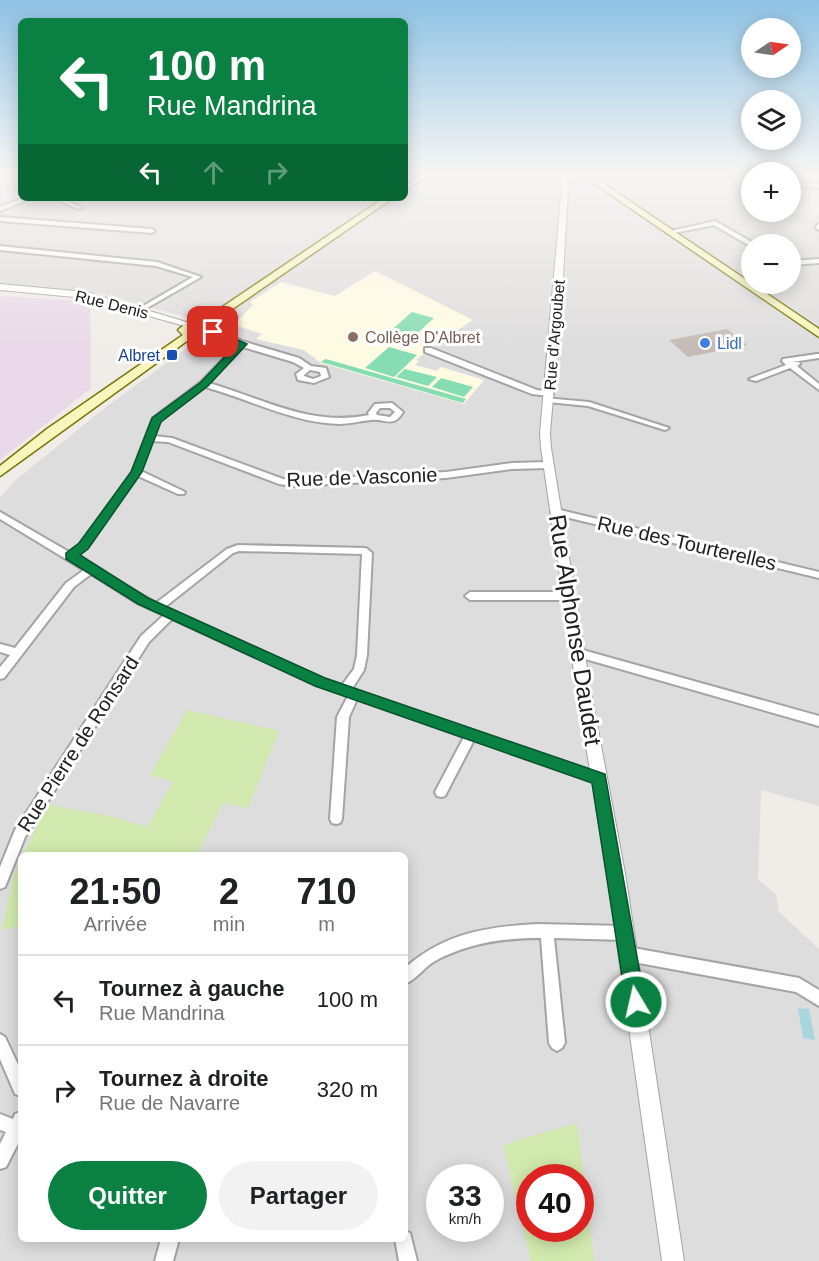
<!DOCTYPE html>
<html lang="fr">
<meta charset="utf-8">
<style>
body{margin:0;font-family:Helvetica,sans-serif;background:#f2f2f2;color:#202124;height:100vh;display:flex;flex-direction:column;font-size:22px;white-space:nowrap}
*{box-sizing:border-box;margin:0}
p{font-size:20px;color:#757577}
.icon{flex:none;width:33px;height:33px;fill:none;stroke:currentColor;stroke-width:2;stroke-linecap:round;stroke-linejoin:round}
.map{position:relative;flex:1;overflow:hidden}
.panel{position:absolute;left:18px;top:852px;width:390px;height:390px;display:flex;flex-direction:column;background:#fff;border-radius:9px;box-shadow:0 3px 15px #0003}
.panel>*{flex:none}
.hud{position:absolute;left:18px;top:18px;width:390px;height:183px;border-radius:9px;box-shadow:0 3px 15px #0003;background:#0b8043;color:#fff;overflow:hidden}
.needle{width:39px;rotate:77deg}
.buttons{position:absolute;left:741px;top:18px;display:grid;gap:12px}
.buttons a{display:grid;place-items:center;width:60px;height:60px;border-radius:50%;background:#fff;box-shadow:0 3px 15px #0003;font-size:30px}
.speed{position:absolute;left:426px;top:1164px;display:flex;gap:12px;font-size:30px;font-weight:700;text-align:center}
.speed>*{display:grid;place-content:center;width:78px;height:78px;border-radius:50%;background:#fff;box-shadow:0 3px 15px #0003;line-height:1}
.speed small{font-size:15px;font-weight:400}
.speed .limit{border:9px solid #d22;background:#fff;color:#111}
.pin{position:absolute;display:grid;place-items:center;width:51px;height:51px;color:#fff;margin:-26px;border-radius:12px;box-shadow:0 3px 9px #0006}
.me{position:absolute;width:66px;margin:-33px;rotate:351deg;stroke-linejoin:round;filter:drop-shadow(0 0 4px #0008)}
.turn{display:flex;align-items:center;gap:21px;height:126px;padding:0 30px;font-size:27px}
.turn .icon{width:78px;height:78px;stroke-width:2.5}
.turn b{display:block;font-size:42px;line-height:51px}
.lanes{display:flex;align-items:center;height:57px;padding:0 30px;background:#0003;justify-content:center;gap:30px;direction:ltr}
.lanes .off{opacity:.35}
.eta{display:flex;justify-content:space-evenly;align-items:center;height:102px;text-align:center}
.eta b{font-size:36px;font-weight:700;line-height:42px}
.button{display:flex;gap:12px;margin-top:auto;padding:12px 30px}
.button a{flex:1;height:69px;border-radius:36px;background:#0b8043;color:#fff;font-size:24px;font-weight:700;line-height:69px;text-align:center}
.button a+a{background:#f2f2f2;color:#202124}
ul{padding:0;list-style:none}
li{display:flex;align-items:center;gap:18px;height:90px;padding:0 30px;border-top:2px solid #e0e0e0}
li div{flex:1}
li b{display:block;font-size:22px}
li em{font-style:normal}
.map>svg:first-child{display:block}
.residential{fill:#dedddd;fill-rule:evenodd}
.industrial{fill:#e9d9e8}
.education{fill:#fefbe2}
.grass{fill:#d1e9ae;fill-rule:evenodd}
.pitch{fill:#87ddb3}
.parking{fill:#e0e0e0}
.water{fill:#a8d6dd}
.building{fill:#c5bbb6}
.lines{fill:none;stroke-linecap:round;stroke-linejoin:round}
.minor-casing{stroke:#a4a4a4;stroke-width:4}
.tertiary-casing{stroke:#a4a4a4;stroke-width:2}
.secondary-casing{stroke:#767608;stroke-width:3}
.minor{fill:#fff;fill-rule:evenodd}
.tertiary{fill:#fff;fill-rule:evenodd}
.secondary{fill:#f8f5bd;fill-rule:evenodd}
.route{fill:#0b8043;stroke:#07532c;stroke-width:1.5}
.education-dot{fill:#8d6e63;stroke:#fff;stroke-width:2}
.shop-dot{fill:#3f7fe0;stroke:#fff;stroke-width:2}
.transit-dot{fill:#1a4fb4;stroke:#fff;stroke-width:2}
.labels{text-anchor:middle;stroke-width:6;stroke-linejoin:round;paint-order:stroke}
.far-street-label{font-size:16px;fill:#202020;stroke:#fff}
.far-education-label{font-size:16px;fill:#785e54;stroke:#fff;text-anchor:start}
.far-shop-label{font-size:16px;fill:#366cbe;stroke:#fff;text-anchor:start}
.far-transit-label{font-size:16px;fill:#164399;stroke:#fff;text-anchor:end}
.street-label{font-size:20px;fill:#202020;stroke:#fff}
.near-street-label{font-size:24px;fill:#202020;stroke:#fff}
</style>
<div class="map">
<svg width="819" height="1261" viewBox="0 0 819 1261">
<rect width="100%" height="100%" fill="#f0ece7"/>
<path class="residential" d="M0 173H21V198H405V173H751V180L732 184 751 188 752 212 819 215V806L761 790 758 880 776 894 779 912 819 949V1261H0V497L17 479 106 407 197 341 214 338 231 331 230 319 206 316 193 319 98 293 0 284ZM752 244H790V284H752ZM21 855H405V1239H21ZM440 1178H490V1228H440ZM530 1178H580V1228H530Z"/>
<path class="industrial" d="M0 296 90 301 91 388 0 460Z"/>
<path class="education" d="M375 271 473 320 435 345 416 360 419 361 415 365 437 371 441 367 484 380 464 404 321 363 304 350 256 339 262 334 238 326V320L253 305 250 302 281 282 335 296Z"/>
<path class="grass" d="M187 710 279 731 248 808 223 803 197 855H22L49 805 110 816 147 827 173 782 150 775Z
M21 857V926L2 930 13 877Z
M577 1123 594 1261H531L503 1145ZM530 1178H580V1228H530Z"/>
<path class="pitch" d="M412 312 434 318 412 338 389 332Z
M389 347 417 355 394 377 365 368Z
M325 359 333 361 466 399 463 403 321 362Z
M405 369 437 377 428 386 396 377Z
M441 378 473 387 464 397 432 387Z"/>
<path class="parking" d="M167 252 206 263 211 264 199 271 155 259Z"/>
<path class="water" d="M798 1008 809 1009 815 1040 803 1038Z"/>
<path class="building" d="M727 329 747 345 688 357 669 340Z"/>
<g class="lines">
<g class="minor-casing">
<path id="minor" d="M715 173H724L752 179V183Z
M790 182 819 184V188L790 186Z
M24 198H32L0 211V207Z
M53 198H61L83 208 78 209Z
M0 217 152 229 155 231 152 233 0 221Z
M715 221 755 244 750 246 714 225 669 234 666 232Z
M819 224V230L816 228 817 225Z
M0 246 157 262 201 277 140 312 138 311V309L193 277 156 266 0 250Z
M819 259V263L790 265V261Z
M210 330H216L245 342 299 358 311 366 326 368 329 377 314 383 298 380 296 374 304 368 293 362 243 347 209 383C264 399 311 427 369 415L368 413 375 404 392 403 403 412C393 429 385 418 371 420 360 421 350 424 339 424 293 423 249 399 205 387L160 421 154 436 172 438 283 479 292 480 446 472 512 463 548 462 552 465 548 468 512 469 446 478 292 486 279 484 168 442 152 441 141 471 185 492 184 494H178L138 476 87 548 76 557 156 603 227 549 238 545 366 548 372 553 367 655 364 670 352 689 604 775 606 779 604 783 600 784 474 740 445 796 441 797 437 796 435 792 464 737 357 699 349 717 342 819 340 823 336 824 332 823 330 819 337 717 348 696 316 685 172 619 149 642 25 837 5 887 0 889V867L15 830 141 636 164 615 139 604 91 574 74 587 4 678 0 679V667L10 655 0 652V644L15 648 66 583 84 570 0 519V512L69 552 81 544 132 472 153 418 201 382 237 345 210 334ZM310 370 320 372 321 376 313 379 304 376V375ZM380 408H390L395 412 390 417 377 415 376 413ZM239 551 362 554 357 655 354 669 342 685 324 679 165 607 233 553Z
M425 348H431L537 390 552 392 553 394 549 396 532 394 425 352Z
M817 354H819V358L792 362H799L800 364 797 366 819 384V390L790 368 756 381 749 379 786 365 782 361 783 359Z
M545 398 589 402 669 428 665 430 588 406 548 402 544 400Z
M556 509 819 572V578L553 514 551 512 553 510Z
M470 592H570L575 596 570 600H470L465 596Z
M579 649 819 716V726L575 656 574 653 575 650Z
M537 924 624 926 629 928 631 933 629 938 624 940 554 938 565 1043 562 1048 557 1051 552 1048 549 1043 541 938C504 938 468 943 435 961 424 967 417 979 405 984V968C445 933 486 927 537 924Z
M628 947 799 978 819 990V1006L796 992 628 961 623 959 621 954 623 949Z
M0 1034 5 1037 21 1071V1096L15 1094 0 1059Z
M21 1112V1138L6 1167 0 1169V1144L6 1132 0 1130V1114L13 1119 15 1114Z
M405 1231 410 1233 417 1261H399L395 1239H405Z
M161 1239H179L173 1261H155Z"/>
</g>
<g class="tertiary-casing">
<path id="tertiary" d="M563 173H569L562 293 550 433 551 448 591 692 625 873 684 1261H662L607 873 577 692 541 448 540 433Z
M0 284 86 292 193 324 188 327 85 298 0 290Z"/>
</g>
<g class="secondary-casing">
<path id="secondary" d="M424 173H433L405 190V185Z
M579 173H588L819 329V337Z
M384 198H393L215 321 221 326 212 337 191 338 0 476V466L47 429 183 335 178 330 190 320 206 318ZM197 324 210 327 205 332H192L189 330Z"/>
</g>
<use href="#minor" class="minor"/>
<use href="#tertiary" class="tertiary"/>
<use href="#secondary" class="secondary"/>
</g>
<linearGradient id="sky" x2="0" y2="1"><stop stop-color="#8ec2e4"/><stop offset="0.5" stop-color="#f8f6f4"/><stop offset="1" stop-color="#f8f6f4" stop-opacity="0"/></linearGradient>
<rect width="819" height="349" fill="url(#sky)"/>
<path class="route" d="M209 330H216L247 344 208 386 161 422 142 472 88 549 80 555 148 598 325 678 605 774 645 1002 642 1008 636 1011 629 1008 626 1002 592 783 315 686 138 604 66 559V553L79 543 131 472 152 418 201 382 236 345 209 334Z"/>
<circle class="education-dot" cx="353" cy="337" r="6"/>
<circle class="shop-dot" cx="705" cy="343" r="6"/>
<rect class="transit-dot" x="166" y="349" width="12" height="12" rx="3"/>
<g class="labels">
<g class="far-street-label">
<text transform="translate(112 304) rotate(14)" y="6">Rue Denis</text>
<text transform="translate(554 335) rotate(-85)" y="6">Rue d'Argoubet</text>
</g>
<g class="far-education-label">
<text x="365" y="343">Collège D'Albret</text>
</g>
<g class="far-shop-label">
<text x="717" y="349">Lidl</text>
</g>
<g class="far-transit-label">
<text x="160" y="361">Albret</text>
</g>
<g class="street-label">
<text transform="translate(362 477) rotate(-2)" y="7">Rue de Vasconie</text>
<text transform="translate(687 543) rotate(13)" y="7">Rue des Tourterelles</text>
<text transform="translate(78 744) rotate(-57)" y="7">Rue Pierre de Ronsard</text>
</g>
<g class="near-street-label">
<text transform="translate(575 630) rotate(81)" y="8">Rue Alphonse Daudet</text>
</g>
</g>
</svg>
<div class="buttons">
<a><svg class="needle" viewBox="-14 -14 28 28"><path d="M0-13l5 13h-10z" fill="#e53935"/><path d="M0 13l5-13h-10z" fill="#757577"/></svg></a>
<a><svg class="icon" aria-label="layers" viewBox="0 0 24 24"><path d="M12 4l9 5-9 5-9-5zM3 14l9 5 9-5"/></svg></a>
<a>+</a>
<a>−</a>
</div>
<div class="speed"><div>33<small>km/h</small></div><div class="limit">40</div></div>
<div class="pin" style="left:213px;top:332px;background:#d93025"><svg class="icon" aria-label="arrive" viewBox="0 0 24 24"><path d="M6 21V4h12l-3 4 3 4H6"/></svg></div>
<svg class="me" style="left:636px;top:1002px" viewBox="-20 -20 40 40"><circle r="17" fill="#0b8043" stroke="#fff" stroke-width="3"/><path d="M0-11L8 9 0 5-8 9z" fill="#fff"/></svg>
<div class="hud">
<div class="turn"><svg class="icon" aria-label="left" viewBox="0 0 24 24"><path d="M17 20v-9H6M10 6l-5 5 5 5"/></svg><div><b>100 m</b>Rue Mandrina</div></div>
<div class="lanes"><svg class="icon" aria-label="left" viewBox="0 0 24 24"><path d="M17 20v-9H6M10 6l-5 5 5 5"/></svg><svg class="icon off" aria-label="ahead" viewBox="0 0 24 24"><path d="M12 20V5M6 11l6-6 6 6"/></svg><svg class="icon off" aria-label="right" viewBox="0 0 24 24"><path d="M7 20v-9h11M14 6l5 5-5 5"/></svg></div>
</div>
<section class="panel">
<div class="eta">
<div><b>21:50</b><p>Arrivée</p></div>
<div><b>2</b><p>min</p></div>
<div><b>710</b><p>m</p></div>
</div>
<ul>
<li><svg class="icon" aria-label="left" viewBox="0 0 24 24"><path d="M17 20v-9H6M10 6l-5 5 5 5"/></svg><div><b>Tournez à gauche</b><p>Rue Mandrina</p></div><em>100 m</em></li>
<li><svg class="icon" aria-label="right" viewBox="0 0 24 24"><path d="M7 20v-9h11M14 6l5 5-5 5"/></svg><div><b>Tournez à droite</b><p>Rue de Navarre</p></div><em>320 m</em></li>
</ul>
<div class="button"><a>Quitter</a><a>Partager</a></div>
</section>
</div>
